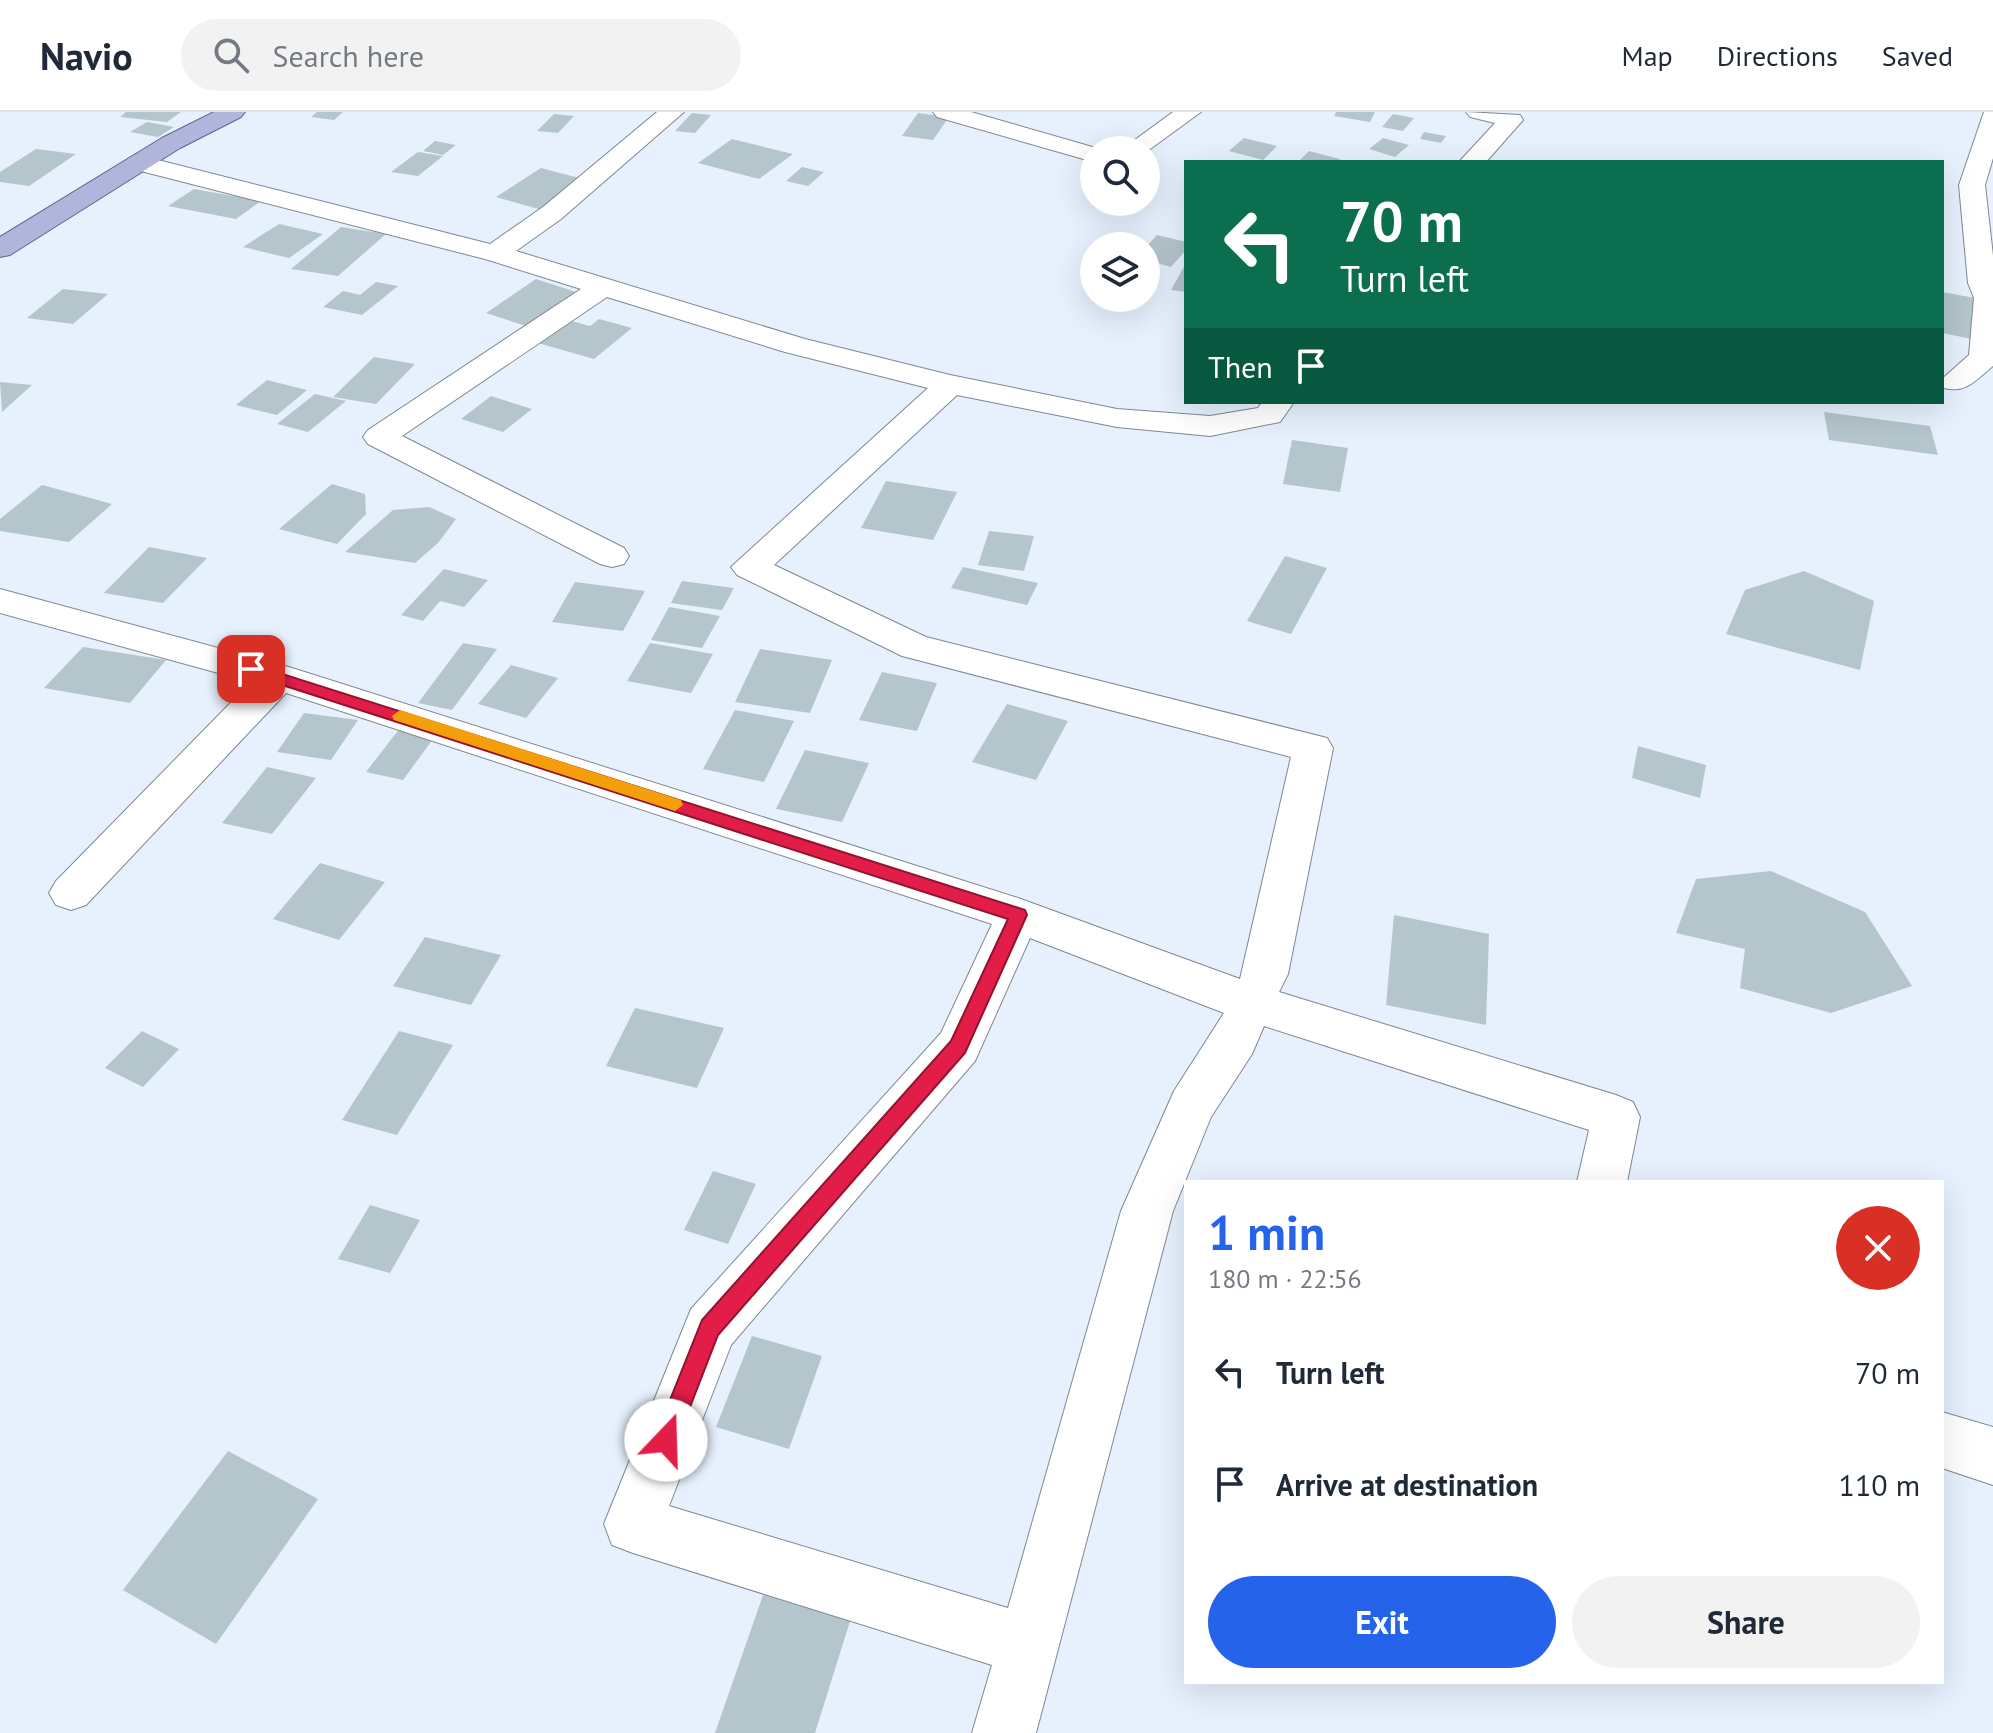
<!DOCTYPE html>
<meta charset="utf-8">
<style>
body{margin:0;font-family:"PT Sans",sans-serif;background:#f2f2f3;color:#1f2937;height:100vh;display:flex;flex-direction:column;font-size:30px;white-space:nowrap}
*{box-sizing:border-box;margin:0}
p{font-size:26px;color:#747a83}
.icon{flex:none;width:44px;height:44px;fill:none;stroke:currentColor;stroke-width:2;stroke-linecap:round;stroke-linejoin:round}
.map{position:relative;flex:1;overflow:hidden}
.drawer{position:absolute;left:1184px;top:1068px;width:760px;height:504px;display:flex;flex-direction:column;background:#fff;border-radius:0px;box-shadow:0 8px 32px #0002}
.drawer>*{flex:none}
.hud{position:absolute;left:1184px;top:48px;width:760px;height:244px;border-radius:0px;box-shadow:0 8px 32px #0002;background:#0b6e4f;color:#fff;overflow:hidden}
.controls{position:absolute;left:1080px;top:24px;display:grid;gap:16px}
.controls a{display:grid;place-items:center;width:80px;height:80px;border-radius:50%;background:#fff;box-shadow:0 8px 32px #0002;font-size:40px}
.pin{position:absolute;display:grid;place-items:center;width:68px;height:68px;color:#fff;margin:-34px;border-radius:16px;box-shadow:0 4px 12px #0006}
.me{position:absolute;width:88px;margin:-44px;rotate:21deg;stroke-linejoin:round;filter:drop-shadow(0 0 6px #0008)}
.turn{display:flex;align-items:center;gap:28px;height:168px;padding:0 24px;font-size:36px}
.turn .icon{width:104px;height:104px;stroke-width:2.5}
.turn b{display:block;font-size:56px;line-height:68px}
.then{display:flex;align-items:center;height:76px;padding:0 24px;background:#0003;gap:16px;font-size:30px}
.round{display:grid;place-items:center;flex:none;width:84px;height:84px;border-radius:42px;background:#f2f2f3}
.summary{display:flex;align-items:center;justify-content:space-between;height:136px;padding:0 24px}
h1{font-size:48px;font-weight:700;line-height:60px;color:#2563eb}
.primary-button{display:flex;gap:16px;margin-top:auto;padding:16px 24px}
.primary-button a{flex:1;height:92px;border-radius:48px;background:#2563eb;color:#fff;font-size:32px;font-weight:700;line-height:92px;text-align:center}
.primary-button a+a{background:#f2f2f3;color:#1f2937}
ul{padding:0;list-style:none}
li{display:flex;align-items:center;gap:24px;height:112px;padding:0 24px}
li div{flex:1}
li b{display:block;font-size:30px}
li em{font-style:normal}
header{display:flex;align-items:center;gap:48px;box-sizing:border-box;height:112px;padding:0 40px;background:#fff;border-bottom:2px solid #e0e1e3}
header strong{font-size:38px}
nav{display:flex;gap:44px;margin-inline-start:auto;font-size:28px}
.search{width:560px;height:72px;background:#f2f2f3;display:flex;align-items:center;gap:20px;box-sizing:border-box;padding:0 28px;border-radius:44px;color:#747a83;font-size:30px}
.map>svg:first-child{display:block}
.building{fill:#b5c5cc}
.lines{fill:none;stroke-linecap:round;stroke-linejoin:round}
.minor-casing{stroke:#7e8893;stroke-width:2}
.major-casing{stroke:#5f638e;stroke-width:2}
.minor{fill:#fff;fill-rule:evenodd}
.major{fill:#b2b5db;fill-rule:evenodd}
.route{fill:#e11d48;stroke:#92132f;stroke-width:2}
.slow{fill:#f59e0b}
</style>
<header>
<strong>Navio</strong>
<div class="search"><svg class="icon" aria-label="search" viewBox="0 0 24 24"><circle cx="10" cy="10" r="6"/><path d="M15 15l6 6"/></svg>Search here</div>
<nav><a>Map</a><a>Directions</a><a>Saved</a></nav>
</header>
<div class="map">
<svg width="1993" height="1621" viewBox="0 0 1993 1621">
<rect width="100%" height="100%" fill="#e6f1fd"/>
<path class="building" d="M126 0H181L167 10 120 5Z
M317 0H343L334 8 311 5Z
M1336 0H1375L1370 10 1334 4Z
M692 1 711 3 695 21 675 19Z
M918 1 949 5 933 28 902 24Z
M554 2 574 4 558 21 537 19Z
M1393 2 1414 6 1403 19 1382 15Z
M147 10 174 15 158 25 130 20Z
M1424 20 1446 24 1441 31 1420 27Z
M1244 26 1277 34 1263 48 1229 39Z
M1383 26 1409 33 1395 45 1369 37Z
M732 27 793 42 759 67 698 51Z
M435 29 456 33 443 43 423 39Z
M36 37 76 42 29 74 0 70V60Z
M1309 39 1340 47 1338 50H1298Z
M418 40 443 44 418 64 391 60Z
M802 55 824 60 808 74 786 69Z
M541 56 587 68 542 98 496 85Z
M194 77 261 89 236 107 168 94Z
M279 112 323 122 289 146 243 135Z
M341 115 386 122 338 164 291 157Z
M1157 123 1186 130V138L1171 155 1146 148V135Z
M1186 151V180L1171 178Z
M536 167 579 181 529 215 486 201Z
M376 170 398 174 362 203 323 195 343 179 360 183Z
M63 177 108 182 73 212 27 206Z
M1942 180 1975 186 1972 227 1942 221Z
M599 207 632 216 594 247 538 231 568 208 590 214Z
M374 245 415 252 376 292 333 285Z
M267 268 307 278 277 303 236 293Z
M0 270 32 273 2 300Z
M315 282 346 289 308 320 277 312Z
M491 284 532 297 503 320 461 307Z
M1824 300 1930 314 1938 343 1829 328Z
M1292 328 1348 336 1340 380 1283 372Z
M886 369 957 380 933 428 861 416Z
M332 372 365 382 366 402 337 432 279 417Z
M42 373 83 384 112 392 69 430 0 419V407Z
M429 395 456 407 438 431 415 451 345 440 393 398Z
M989 419 1034 424 1024 459 978 453Z
M149 435 207 446 163 491 104 481Z
M1285 444 1327 456 1291 522 1247 509Z
M963 455 1038 471 1027 493 951 476Z
M444 457 488 468 464 495 440 489 423 509 401 503Z
M1804 459 1874 489 1860 558 1726 522 1745 478Z
M682 469 734 476 722 498 671 491Z
M575 470 645 479 623 519 552 510Z
M669 495 720 504 702 536 651 528Z
M463 531 497 537 452 598 418 591Z
M650 531 713 542 691 581 627 569Z
M83 535 166 548 130 591 44 576Z
M760 537 832 548 810 601 735 590Z
M511 553 558 566 526 606 478 592Z
M882 560 937 571 917 619 859 608Z
M1007 592 1068 609 1036 668 972 650Z
M735 598 794 609 764 670 703 657Z
M304 601 358 608 331 648 277 640Z
M400 616 436 623 403 668 366 660Z
M1638 634 1706 653 1700 686 1632 666Z
M805 638 869 651 842 710 776 697Z
M267 655 316 666 272 722 222 711Z
M320 751 385 770 339 828 273 807Z
M1771 759 1865 800 1912 874 1831 901 1740 876 1745 837 1676 821 1696 767Z
M1394 803 1489 822 1486 913 1386 893Z
M425 825 501 843 471 893 393 874Z
M635 896 724 916 697 976 606 954Z
M142 919 179 937 143 975 105 956Z
M399 919 453 933 397 1023 342 1008Z
M713 1059 756 1072 728 1132 684 1118Z
M370 1093 420 1108 390 1161 338 1147Z
M752 1224 822 1244 789 1337 716 1315Z
M228 1339 318 1387 216 1532 123 1478Z
M770 1463 856 1490 815 1621H715Z"/>
<g class="lines">
<g class="minor-casing">
<path id="minor" d="M657 0H684L561 107 516 139 805 227 950 263 1117 297 1210 304 1258 296 1262 290H1294L1280 310 1210 324 1117 315 957 283 774 453 926 525 1327 626 1333 636 1288 862 1279 880 1616 983 1633 990 1640 1005 1627 1070H1577L1589 1018 1264 914 1252 942 1211 1005 1173 1099 1036 1621H972L992 1553 633 1441 612 1433 604 1412 691 1197 941 921 992 812 286 581 86 793 71 798 56 793 49 781 56 769 251 570 0 501V477L292 556 1018 786 1240 867 1291 645 902 544 737 463 731 455 928 276 785 240 607 185 402 324 624 436 629 444 624 452 612 455 600 452 368 332 363 325 368 318 581 177 485 147 129 56 125 51 129 46 138 43 490 132 543 95ZM1030 826 1224 901 1174 979 1121 1099 1008 1496 669 1394 731 1233 975 949Z
M933 0H971L1103 38H1094V50L937 5Z
M1173 0H1201L1146 40 1121 38Z
M1466 0 1520 3 1523 8 1486 50H1459L1495 11 1470 5Z
M1984 0H1993V46L1985 73 1993 144V254C1977 267 1966 282 1944 276L1942 267 1969 243 1974 186 1968 171 1959 73Z
M1942 1300 1993 1315V1373L1942 1356Z"/>
</g>
<g class="major-casing">
<path id="major" d="M214 0H245L241 5 180 36 10 143 0 145V125L162 26Z"/>
</g>
<use href="#minor" class="minor"/>
<use href="#major" class="major"/>
</g>
<path class="route" d="M251 552 1025 798 1027 803 965 941 718 1223 674 1336 666 1340 657 1336 654 1328 702 1208 951 929 1008 807 245 561 243 557Z"/>
<path class="slow" d="M400 598 681 688 683 693 675 699 394 608 392 604Z"/>
</svg>
<div class="controls">
<a><svg class="icon" aria-label="search" viewBox="0 0 24 24"><circle cx="10" cy="10" r="6"/><path d="M15 15l6 6"/></svg></a>
<a><svg class="icon" aria-label="layers" viewBox="0 0 24 24"><path d="M12 4l9 5-9 5-9-5zM3 14l9 5 9-5"/></svg></a>
</div>
<div class="pin" style="left:251px;top:557px;background:#d93025"><svg class="icon" aria-label="arrive" viewBox="0 0 24 24"><path d="M6 21V4h12l-3 4 3 4H6"/></svg></div>
<svg class="me" style="left:666px;top:1328px" viewBox="-20 -20 40 40"><circle r="19" fill="#fff"/><path d="M0-13L10 11 0 6-10 11z" fill="#e11d48"/></svg>
<div class="hud">
<div class="turn"><svg class="icon" aria-label="left" viewBox="0 0 24 24"><path d="M17 20v-9H6M10 6l-5 5 5 5"/></svg><div><b>70 m</b>Turn left</div></div>
<div class="then">Then<svg class="icon" aria-label="arrive" viewBox="0 0 24 24"><path d="M6 21V4h12l-3 4 3 4H6"/></svg></div>
</div>
<section class="drawer">
<div class="summary"><div><h1>1 min</h1><p>180 m · 22:56</p></div><a class="round" style="background:#d93025;color:#fff"><svg class="icon" aria-label="close" viewBox="0 0 24 24"><path d="M6 6l12 12M18 6L6 18"/></svg></a></div>
<ul>
<li><svg class="icon" aria-label="left" viewBox="0 0 24 24"><path d="M17 20v-9H6M10 6l-5 5 5 5"/></svg><div><b>Turn left</b></div><em>70 m</em></li>
<li><svg class="icon" aria-label="arrive" viewBox="0 0 24 24"><path d="M6 21V4h12l-3 4 3 4H6"/></svg><div><b>Arrive at destination</b></div><em>110 m</em></li>
</ul>
<div class="primary-button"><a>Exit</a><a>Share</a></div>
</section>
</div>
